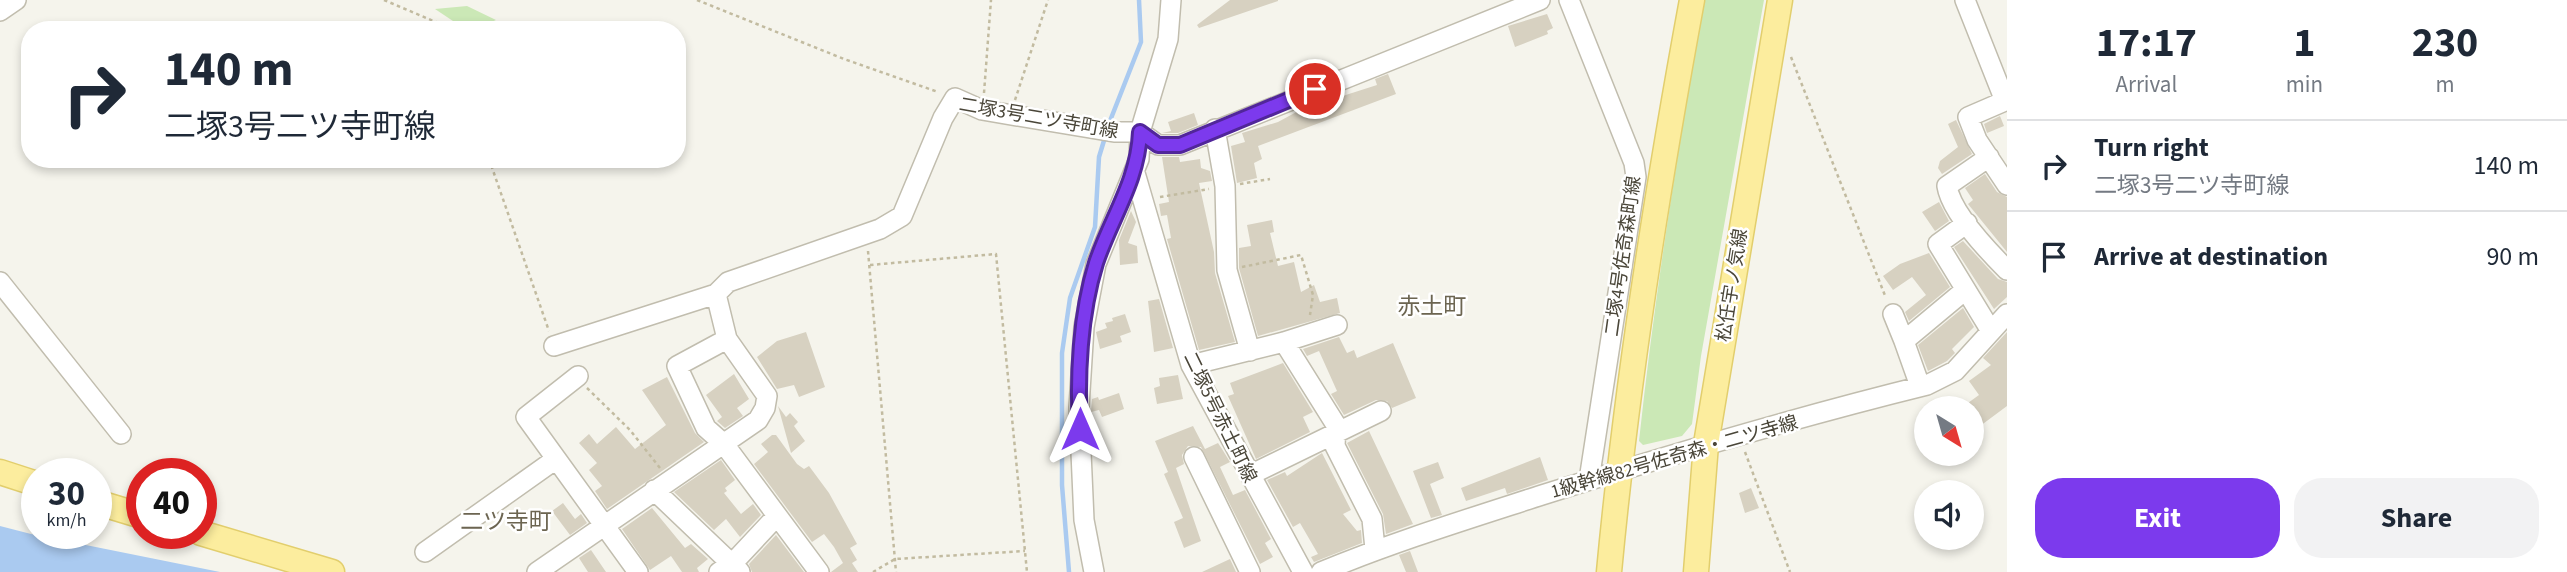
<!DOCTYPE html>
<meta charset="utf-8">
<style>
body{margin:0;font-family:"Source Sans 3","Noto Sans JP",sans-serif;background:#f2f2f3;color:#1f2937;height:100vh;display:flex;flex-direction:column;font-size:26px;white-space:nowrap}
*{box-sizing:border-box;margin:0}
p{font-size:23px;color:#747a83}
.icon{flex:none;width:38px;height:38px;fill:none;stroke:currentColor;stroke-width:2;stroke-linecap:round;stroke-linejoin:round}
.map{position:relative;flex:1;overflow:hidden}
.side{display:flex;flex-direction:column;background:#fff;width:560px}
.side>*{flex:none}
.banner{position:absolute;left:21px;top:21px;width:665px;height:147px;border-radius:28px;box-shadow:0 4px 10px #0003;background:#fff;color:#1f2937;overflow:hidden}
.needle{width:46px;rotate:143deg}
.fabs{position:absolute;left:1914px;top:396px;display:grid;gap:14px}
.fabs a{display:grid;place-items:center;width:70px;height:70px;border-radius:50%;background:#fff;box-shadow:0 4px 10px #0003;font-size:35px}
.speed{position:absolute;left:21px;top:458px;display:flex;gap:14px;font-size:35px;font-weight:700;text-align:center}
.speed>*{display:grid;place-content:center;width:91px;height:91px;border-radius:50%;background:#fff;box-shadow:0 4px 10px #0003;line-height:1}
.speed small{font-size:18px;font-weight:400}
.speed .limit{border:10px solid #d22;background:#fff;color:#111}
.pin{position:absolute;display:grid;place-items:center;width:60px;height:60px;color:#fff;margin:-30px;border:4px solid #fff;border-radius:50%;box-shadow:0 2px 7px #0007}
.me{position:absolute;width:77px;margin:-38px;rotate:0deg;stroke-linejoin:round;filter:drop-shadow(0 0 5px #0008)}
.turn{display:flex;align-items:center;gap:24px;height:147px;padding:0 28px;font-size:32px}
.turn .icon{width:91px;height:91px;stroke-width:2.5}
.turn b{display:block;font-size:49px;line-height:60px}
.eta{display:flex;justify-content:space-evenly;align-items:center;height:119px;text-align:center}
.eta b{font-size:42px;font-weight:700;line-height:49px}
.button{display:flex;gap:14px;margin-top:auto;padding:14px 28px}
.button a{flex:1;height:80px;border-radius:28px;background:#7c3aed;color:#fff;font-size:28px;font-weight:700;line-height:80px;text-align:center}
.button a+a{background:#f2f2f3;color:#1f2937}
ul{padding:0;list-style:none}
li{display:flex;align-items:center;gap:21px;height:91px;padding:0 28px;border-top:2px solid #e0e1e3}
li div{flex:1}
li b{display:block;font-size:26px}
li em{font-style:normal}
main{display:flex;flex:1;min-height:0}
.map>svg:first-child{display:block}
.green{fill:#cbe8b6}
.water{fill:#aacaf0}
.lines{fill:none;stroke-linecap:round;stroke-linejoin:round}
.stream{stroke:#aacaf0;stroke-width:4.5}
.building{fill:#d7d1c1}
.minor-casing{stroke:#c1bdae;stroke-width:22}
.major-casing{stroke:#e2ce6d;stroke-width:27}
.path{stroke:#c2bba0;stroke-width:2.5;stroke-dasharray:3.5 3.5;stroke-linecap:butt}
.minor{stroke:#fff;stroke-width:19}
.major{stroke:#fced9e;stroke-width:24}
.route-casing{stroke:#51269a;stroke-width:18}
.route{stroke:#7c3aed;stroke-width:12}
.labels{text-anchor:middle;stroke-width:5;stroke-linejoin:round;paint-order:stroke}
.street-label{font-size:19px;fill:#4a4639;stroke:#fff}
.quarter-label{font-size:23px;fill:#6c6551;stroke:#fff}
</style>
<main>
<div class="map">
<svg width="2007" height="572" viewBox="0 0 2007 572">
<rect width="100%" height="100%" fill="#f5f4ec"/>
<path class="green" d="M1704 0H1764L1701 356 1692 424 1682 436 1643 445 1639 441C1655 293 1678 147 1704 0Z
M467 6 496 20 473 30H456L453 21 435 9Z"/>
<path class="water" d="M0 526 31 534 220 572H0Z"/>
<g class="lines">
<path class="stream" d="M1108 126 1141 42 1139 0
M1069 572 1062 485V353L1070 298 1095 227 1099 157 1106 134"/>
</g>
<path class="building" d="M1230 0H1278V1L1199 28 1197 25Z
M1547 14 1553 28 1547 31 1548 34 1515 47 1508 26Z
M1388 74 1396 94 1258 146 1262 159 1254 163 1257 178 1237 183 1231 146 1245 142 1242 133 1278 122 1302 109 1377 85 1375 79Z
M1194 113 1198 125 1178 133H1162L1171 131 1168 122Z
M2000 116 2004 126 1987 133 1984 124Z
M1956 120 1972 154 1942 174 1938 168 1940 161 1958 147 1948 124Z
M1162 157H1179L1180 162 1200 159 1201 168 1210 171 1212 181 1199 183 1214 252 1215 273 1235 342 1199 350 1167 239 1171 238 1167 215 1161 216 1159 204 1169 202Z
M1985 174 1997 192 2007 197V252L1968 204 1973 200 1965 188Z
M1939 202 1949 221 1935 231 1922 212Z
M1131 211 1136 222 1128 243 1137 246 1138 263 1120 265 1119 240Z
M1272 220 1274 232 1270 233 1278 266 1294 262 1301 292 1314 285 1320 302 1337 298 1340 313 1258 336 1239 268V248L1251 246 1247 225Z
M1963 241 1998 279 2007 282V297L1994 309 1954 247Z
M1929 253 1950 287 1909 321 1905 312 1926 295 1912 277 1893 290 1883 276 1900 264Z
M1159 299 1173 348 1154 352 1148 301Z
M1963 308 1974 327 1952 349 1955 353 1947 361 1928 371 1918 345Z
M1125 314 1131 332 1120 336 1122 342 1100 349 1096 332 1107 328 1105 323 1113 321 1112 318Z
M806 332 825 387 799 397 794 385 777 389 757 357 777 341Z
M2007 332V406L1972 432V408H1961L1979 395 1969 381 1991 365 1983 358Z
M1339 337 1347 353 1354 350 1357 358 1393 343 1416 398 1392 408 1387 401 1376 400 1344 415 1331 394 1337 391 1319 351 1307 356 1303 349Z
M1283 363 1313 412 1303 417 1310 432 1256 459 1228 396 1234 394 1230 383Z
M734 374 749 399 737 408 743 416 725 428 717 421 722 417 706 395Z
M1178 375 1183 399 1157 404 1154 388 1160 386 1159 378Z
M667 377 695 433 704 442 607 509 595 491 602 486 589 470 597 463 579 443 589 434 597 444 616 427 635 449 666 425 642 390Z
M1119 393 1124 409 1102 417 1099 410 1091 412 1092 399 1098 397 1099 400Z
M778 406 786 417 790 413 798 422 794 426 805 441 791 453Z
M1193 426 1205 449 1218 443 1222 449 1230 462 1220 467 1233 495 1245 490 1271 539 1265 543 1273 557 1260 564 1201 447 1188 446 1182 455 1184 464 1168 472 1155 441Z
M1369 431 1413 524 1386 534 1383 514 1347 443Z
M772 435H776L797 464 804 469 809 466 829 493 857 544 850 548 857 560 852 563 858 572H831L843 563 834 547 824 534 812 542 754 464 768 452 761 444Z
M1322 453 1351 510 1343 514 1357 531 1361 530 1362 543 1314 562 1311 557 1318 554 1300 523 1293 527 1267 480 1285 472 1287 476Z
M1540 457 1548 480 1507 494 1505 488 1466 501 1461 488Z
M721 460 735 480 725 488 727 491 724 493 741 514 753 504 761 515 740 537 726 519 714 530 674 492Z
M1438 462 1444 478 1430 484 1442 515 1431 518 1413 471Z
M1176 468 1201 541 1184 548 1174 522 1183 518 1164 474Z
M1751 488 1759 508 1745 513 1739 493Z
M563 503 575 519 581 514 587 523 570 535 552 511Z
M652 508 685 548 691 544 708 559 697 568 699 572H682L671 556 650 570 622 529Z
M776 535 804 572H752L749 564Z
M591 550 606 572H588L579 558Z
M1410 551 1418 572H1406L1399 555Z
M1230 559 1236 572H1202Z"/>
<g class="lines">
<g class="minor-casing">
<path id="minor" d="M1569 0 1634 163 1636 177 1589 480
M1965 0 2005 101 1968 117 1977 140 2007 185
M0 11 16 0
M1215 129 1225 186 1227 270 1250 351
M1989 157 1947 186C1951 212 1988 251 2007 270
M1135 173 1191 365 1303 572
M1967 223 1938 244 1991 331
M0 282 121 434
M1893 314 1904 341
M727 339 677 366 706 428 724 444 819 572
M1284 342 1336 425 1335 446 1372 519 1375 549
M554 346 716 294
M1191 365 1284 342 1337 325
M578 376 526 417 638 572
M1920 386 1904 341 1964 291
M1194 457 1250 572
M1250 475 1381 411
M654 490 740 572
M425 552 556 459
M537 572 758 420 765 408 767 396 727 339 716 294 728 282 880 229 902 216 943 118 955 98 982 110 1114 132H1140L1158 145H1180L1540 0
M719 572 732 564 775 518
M1094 572 1084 520 1079 407 1084 327 1096 264 1139 159 1140 132 1168 39 1171 0
M1321 572C1393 542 1468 519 1542 495 1669 455 1797 417 1927 385L1955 371 2007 314"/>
</g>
<g class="major-casing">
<path id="major" d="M0 472 37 484
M96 502 142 516
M201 533 332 572
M1609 572C1627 379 1657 190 1692 0
M1696 572 1706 444 1780 0"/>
</g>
<path class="path" d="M384 0 438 23 441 30
M697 0 844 59 938 92
M1791 57 1886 298
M984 93 991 0
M1015 100 1048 0
M489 159 549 331
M1240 184 1270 179
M1160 197 1209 189
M868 251 896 572
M870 265 996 254 1027 572
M1242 267 1301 255 1313 295 1310 315
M587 388 630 430 660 468
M1745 452 1790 572
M873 572 895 559 1025 551"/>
<use href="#minor" class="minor"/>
<use href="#major" class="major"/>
</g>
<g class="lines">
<g class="route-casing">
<path id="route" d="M1080 429C1077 377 1080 314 1096 263 1111 218 1138 181 1140 132L1158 145H1180L1315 89"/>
</g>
<use href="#route" class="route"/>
</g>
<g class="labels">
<g class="street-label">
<text transform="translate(1039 117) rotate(10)" y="7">二塚3号二ツ寺町線</text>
<text transform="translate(1622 256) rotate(-82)" y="7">二塚4号佐奇森町線</text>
<text transform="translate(1731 285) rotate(-81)" y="7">松任宇ノ気線</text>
<text transform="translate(1221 417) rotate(64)" y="7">二塚5号赤土町線</text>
<text transform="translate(1674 456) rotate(-16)" y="7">1級幹線82号佐奇森・二ツ寺線</text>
</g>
<g class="quarter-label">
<text x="1432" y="314">赤土町</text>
<text x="506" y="529">二ツ寺町</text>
</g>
</g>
</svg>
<div class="fabs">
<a><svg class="needle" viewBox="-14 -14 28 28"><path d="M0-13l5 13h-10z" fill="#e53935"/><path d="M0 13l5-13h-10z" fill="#747a83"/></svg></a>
<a><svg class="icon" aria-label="sound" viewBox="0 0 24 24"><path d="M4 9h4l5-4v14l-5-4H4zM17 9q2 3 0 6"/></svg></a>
</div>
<div class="speed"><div>30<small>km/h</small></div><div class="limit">40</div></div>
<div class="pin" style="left:1315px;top:89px;background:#d93025"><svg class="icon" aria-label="arrive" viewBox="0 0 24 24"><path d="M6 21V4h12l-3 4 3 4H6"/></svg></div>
<svg class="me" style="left:1080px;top:429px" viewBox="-20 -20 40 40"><path d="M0-17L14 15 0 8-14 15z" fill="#7c3aed" stroke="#fff" stroke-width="4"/></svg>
<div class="banner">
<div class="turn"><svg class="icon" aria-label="right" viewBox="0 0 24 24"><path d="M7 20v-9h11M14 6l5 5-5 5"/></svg><div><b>140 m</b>二塚3号二ツ寺町線</div></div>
</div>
</div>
<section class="side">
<div class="eta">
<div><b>17:17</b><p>Arrival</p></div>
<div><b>1</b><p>min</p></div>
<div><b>230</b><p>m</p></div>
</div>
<ul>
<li><svg class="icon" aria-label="right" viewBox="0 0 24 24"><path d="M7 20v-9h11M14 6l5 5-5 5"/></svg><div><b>Turn right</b><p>二塚3号二ツ寺町線</p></div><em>140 m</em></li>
<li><svg class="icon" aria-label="arrive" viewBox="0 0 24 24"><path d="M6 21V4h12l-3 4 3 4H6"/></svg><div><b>Arrive at destination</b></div><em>90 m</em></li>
</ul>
<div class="button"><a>Exit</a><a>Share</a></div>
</section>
</main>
